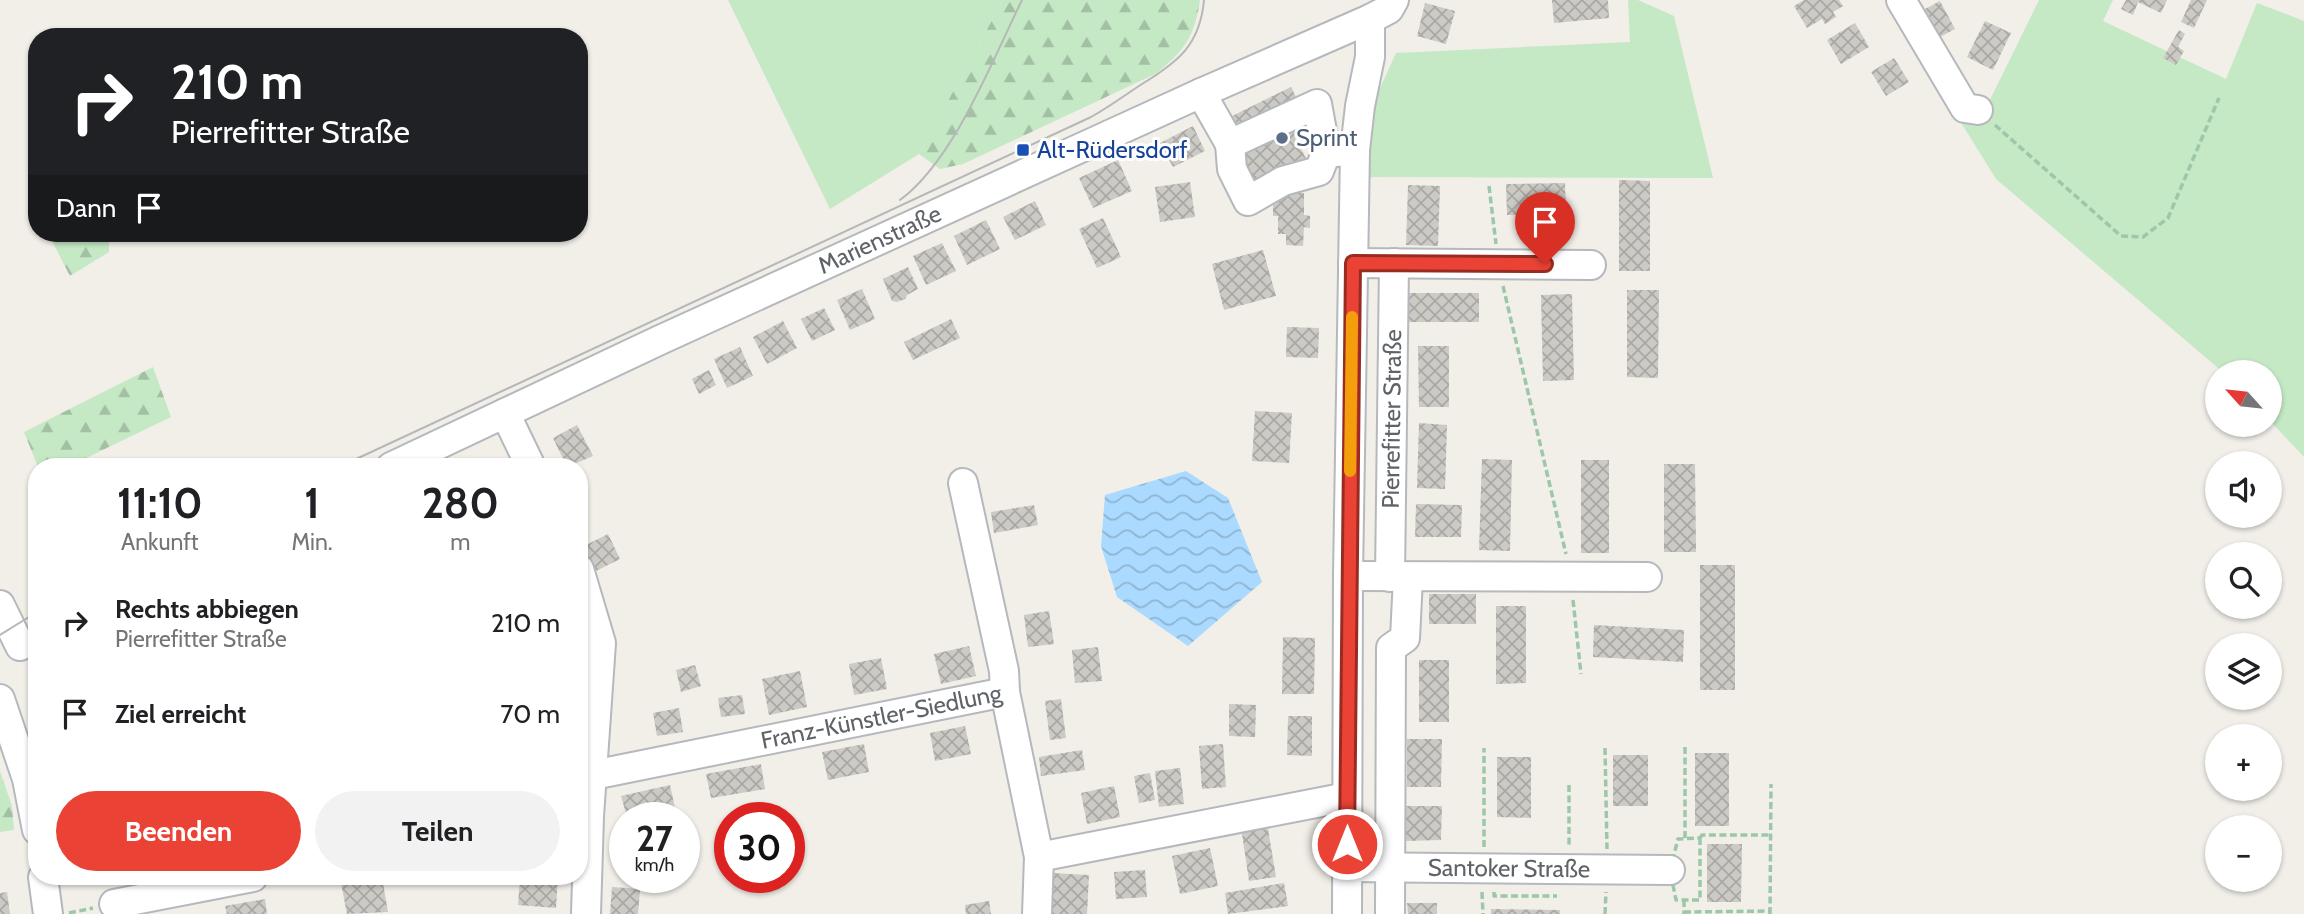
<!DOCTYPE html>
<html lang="de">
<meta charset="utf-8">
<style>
body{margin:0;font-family:Cabin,sans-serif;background:#f2f2f2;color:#202124;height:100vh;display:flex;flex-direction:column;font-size:26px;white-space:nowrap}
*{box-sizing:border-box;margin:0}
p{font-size:23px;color:#757577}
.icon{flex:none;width:38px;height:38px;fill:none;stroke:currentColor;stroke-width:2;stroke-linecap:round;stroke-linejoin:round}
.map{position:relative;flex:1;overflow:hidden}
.details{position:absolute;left:28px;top:458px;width:560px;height:427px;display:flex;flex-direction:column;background:#fff;border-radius:28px;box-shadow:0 2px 5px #0004}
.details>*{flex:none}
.top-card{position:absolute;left:28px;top:28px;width:560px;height:214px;border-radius:28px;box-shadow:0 2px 5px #0004;background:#202124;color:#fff;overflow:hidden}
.needle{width:46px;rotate:297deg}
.tools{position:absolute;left:2205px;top:360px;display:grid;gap:14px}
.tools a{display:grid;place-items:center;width:77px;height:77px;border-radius:50%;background:#fff;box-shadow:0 2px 5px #0004;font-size:35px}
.speed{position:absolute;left:609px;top:802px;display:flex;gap:14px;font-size:35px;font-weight:700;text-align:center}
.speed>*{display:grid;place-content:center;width:91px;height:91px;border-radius:50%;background:#fff;box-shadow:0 2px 5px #0004;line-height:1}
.speed small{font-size:18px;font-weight:400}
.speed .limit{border:10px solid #d22;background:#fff;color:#111}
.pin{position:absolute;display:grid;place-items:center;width:60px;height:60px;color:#fff;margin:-72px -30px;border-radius:50% 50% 50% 0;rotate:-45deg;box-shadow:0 0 7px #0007}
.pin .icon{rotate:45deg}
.me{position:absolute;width:77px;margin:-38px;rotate:0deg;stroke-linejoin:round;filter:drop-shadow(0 0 5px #0008)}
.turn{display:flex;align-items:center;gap:24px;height:147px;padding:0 28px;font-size:32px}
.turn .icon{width:91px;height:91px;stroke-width:2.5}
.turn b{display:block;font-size:49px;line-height:60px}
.then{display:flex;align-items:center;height:66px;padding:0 28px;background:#0003;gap:14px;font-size:26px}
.eta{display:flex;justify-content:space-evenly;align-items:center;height:119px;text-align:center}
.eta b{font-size:42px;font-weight:700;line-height:49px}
.button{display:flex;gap:14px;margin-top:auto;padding:14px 28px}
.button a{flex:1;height:80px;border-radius:42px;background:#ea4335;color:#fff;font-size:28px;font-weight:700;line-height:80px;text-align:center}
.button a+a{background:#f2f2f2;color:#202124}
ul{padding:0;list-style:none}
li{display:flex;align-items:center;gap:21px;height:91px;padding:0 28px}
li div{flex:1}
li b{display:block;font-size:26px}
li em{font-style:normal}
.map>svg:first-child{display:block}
.green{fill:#c5e8c5}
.forest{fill:url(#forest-firs)}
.water{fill:url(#water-waves)}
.building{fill:url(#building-cross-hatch)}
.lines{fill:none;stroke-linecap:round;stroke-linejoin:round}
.minor-casing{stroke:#b5b8bc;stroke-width:32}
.path{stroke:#9cc7a9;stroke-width:3.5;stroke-dasharray:7 3.5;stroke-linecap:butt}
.minor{stroke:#fff;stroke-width:28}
.tram{stroke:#b6b7b8;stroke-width:2}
.route-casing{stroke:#982c22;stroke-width:18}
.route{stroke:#ea4335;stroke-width:12}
.slow{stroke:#f59e0b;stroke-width:12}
.service-dot{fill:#5c6f8a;stroke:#fff;stroke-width:2.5}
.transit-dot{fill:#1a4fb4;stroke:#fff;stroke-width:2.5}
.labels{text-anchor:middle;stroke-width:6;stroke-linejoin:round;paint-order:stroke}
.service-label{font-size:24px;fill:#4e5e75;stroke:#fff;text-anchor:start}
.transit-label{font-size:24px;fill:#164399;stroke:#fff;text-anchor:start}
.street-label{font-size:24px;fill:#5f6368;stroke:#fff}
</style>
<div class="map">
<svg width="2304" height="914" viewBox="0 0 2304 914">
<defs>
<pattern id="forest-firs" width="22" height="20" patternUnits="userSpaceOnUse" patternTransform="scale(1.75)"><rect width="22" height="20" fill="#c5e8c5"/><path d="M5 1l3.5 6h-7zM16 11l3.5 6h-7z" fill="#a3c0a4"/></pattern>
<pattern id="water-waves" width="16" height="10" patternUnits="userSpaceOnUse" patternTransform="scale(1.75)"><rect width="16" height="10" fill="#aadaff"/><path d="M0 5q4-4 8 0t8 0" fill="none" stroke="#8eb4d2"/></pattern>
<pattern id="building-cross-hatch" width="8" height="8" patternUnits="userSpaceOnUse" patternTransform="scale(1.75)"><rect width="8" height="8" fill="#cccac5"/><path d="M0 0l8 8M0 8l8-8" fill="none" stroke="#a9a8a4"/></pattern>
</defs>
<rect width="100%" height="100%" fill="#f1efe8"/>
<path class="green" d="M728 0H1003L919 154 830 209Z
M1628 0H1638L1674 16 1713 178 1373 177 1363 180 1366 119 1396 53 1630 42Z
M2039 0H2113L2103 21 2226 79 2257 3 2304 21V457L2270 421V373H2224L1996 179 1960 121 1983 118 1987 106Z"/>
<path class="forest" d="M1003 0H1200C1195 36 1184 52 1155 74L963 164 940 169 919 154Z
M48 233H109V252L70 276Z
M153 367 171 417 86 458 74 467H38L24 432Z
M0 771 12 806 14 830 0 832Z"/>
<path class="water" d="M1186 471 1228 498 1262 582 1188 646 1117 597 1101 546 1105 495Z"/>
<path class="building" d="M1552 0H1608L1609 18 1554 23Z
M1804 0H1839L1843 6 1833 12 1836 17 1825 24 1822 19 1807 28 1794 6Z
M2126 0H2167L2161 13 2138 2 2133 15 2121 9Z
M2191 0H2207L2194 28 2181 22Z
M1940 1 1955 29 1940 37 1925 9Z
M1425 3 1455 11 1446 44 1417 36Z
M1985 21 2011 33 1993 70 1967 57Z
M1855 23 1869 47 1841 64 1827 40Z
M2179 30 2185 34 2178 47 2184 51 2176 65 2163 58Z
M1894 58 1909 82 1886 96 1871 72Z
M1291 87 1312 129 1295 138 1308 162 1251 190 1239 166 1246 163 1224 120Z
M1193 126 1205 151 1173 167 1160 143Z
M1118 160 1132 191 1093 208 1079 178Z
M1619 180 1650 181V271H1619Z
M1190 182 1195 217 1160 222 1155 187Z
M1565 183 1566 214 1507 215 1506 184Z
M1408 185 1440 186 1438 246 1406 245Z
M1291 192 1304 193V215L1310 216V228L1304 227 1303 246 1286 245V234H1278V216H1273V198Z
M1035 201 1046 225 1015 240 1003 217Z
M1103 218 1121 257 1097 268 1079 229Z
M986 220 1000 249 967 265 954 236Z
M942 243 956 271 926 285 913 256Z
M1263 250 1276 296 1224 310 1212 264Z
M908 267 918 289 907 295 905 299 897 302 892 301 883 279Z
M862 289 875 319 850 330 837 300Z
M1627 290H1659L1658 378 1627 377Z
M1404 293H1479V322H1404Z
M1572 294 1574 380 1543 381 1541 295Z
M824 308 835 330 812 341 801 319Z
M951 319 960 338 913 360 904 342Z
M783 321 797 348 767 364 753 337Z
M1287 327 1319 328 1318 358 1286 357Z
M1418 346H1449V407H1419Z
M740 347 753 376 727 388 714 359Z
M709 370 716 385 699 394 692 379Z
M1255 411 1292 413 1289 463 1252 461Z
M1419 423 1447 425 1445 489 1417 488Z
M577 425 593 456 567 467 553 438Z
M1482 459 1512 460 1510 551 1479 550Z
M1581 460H1609V553H1581Z
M1664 464H1695L1696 552H1664Z
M1416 504 1462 505 1461 537H1415Z
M1034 505 1038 525 994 533 991 512Z
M608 534 620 559 594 572 582 547Z
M1700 565H1735V690H1700Z
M1429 594H1476V624H1429Z
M1496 606H1526V683L1496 684Z
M1049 611 1054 644 1028 647 1024 615Z
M1594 625 1684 630 1683 662 1593 657Z
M1283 637 1315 638 1314 694H1282Z
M969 646 976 676 941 684 934 654Z
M1098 647 1102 681 1075 683 1072 650Z
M881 658 887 689 854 695 849 664Z
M1419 660H1449V722H1419Z
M695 665 701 686 681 692 676 670Z
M800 671 807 707 769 715 762 679Z
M742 695 745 714 721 717 718 698Z
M1061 699 1066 738 1050 740 1045 701Z
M1229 704 1256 705 1255 737 1229 736Z
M679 708 683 732 657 736 653 713Z
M1288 716H1312V756L1287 755Z
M965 726 971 754 935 761 930 733Z
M1407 739H1442L1441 787H1407Z
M864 744 869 772 828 780 822 752Z
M1223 744 1226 787 1202 789 1199 746Z
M1082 750 1085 770 1041 776 1039 757Z
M1695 753H1729V826H1695Z
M1613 755H1648V806H1613Z
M1497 757H1531V818L1497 817Z
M761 764 765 789 711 798 706 774Z
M1180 768 1184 804 1159 807 1155 771Z
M1150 773 1155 800 1139 803 1134 776Z
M670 785 677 817H627L621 796Z
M1114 786 1120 817 1087 824 1081 793Z
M1406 806H1442L1441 840 1406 841Z
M1267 823 1276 877 1249 881 1241 827Z
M1707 844H1742L1741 902H1707Z
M1210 848 1218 886 1180 894 1172 856Z
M1145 870 1147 897 1116 899 1114 872Z
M1050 873 1089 875 1087 914H1048Z
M374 877H382L388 912 347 914 341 883Z
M520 877H558L556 908 518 905Z
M1284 883 1288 906 1228 914 1225 893Z
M612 887 640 889 638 914H610Z
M7 892 10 914H0V893Z
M265 899 267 914H227L225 906Z
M989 901 991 914H966L965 905Z
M1407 903H1437V914H1408Z
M1491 909 1560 910V914H1491Z"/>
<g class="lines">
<g class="minor-casing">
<g id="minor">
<path d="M1901 0 1965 108 1978 110"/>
<path d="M1201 93 1230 144 1317 104 1326 153 1355 150"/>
<path d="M1230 144 1232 169 1248 201 1283 181 1319 171 1326 153"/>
<path d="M1353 263 1591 265"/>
<path d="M505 413 531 467"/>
<path id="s1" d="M391 467 660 340 1201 93 1370 19 1389 9 1394 0"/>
<path d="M963 483 1004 671 1005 692 1039 857 1037 914"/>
<path d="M579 569 601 643 589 816 586 914"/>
<path d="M1348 576 1647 577"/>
<path id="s2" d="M1390 577 1394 263"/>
<path d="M0 605 20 646"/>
<path d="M0 699 27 779 37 830"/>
<path id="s3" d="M593 775 1005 692"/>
<path d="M1039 857 1347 797"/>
<path id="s4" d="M1346 867 1670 870"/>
<path d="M43 877 48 914"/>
<path d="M114 904 253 877"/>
<path d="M1347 914 1348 576 1355 150 1360 106 1370 57V19"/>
<path d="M1390 914 1391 648 1405 638 1408 578"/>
</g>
</g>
<path class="path" d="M1995 125 2121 236 2143 237 2168 218 2219 98
M1489 186 1496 244
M1503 286 1566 554
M1573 600 1581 674
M1685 747V838
M1605 748 1607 849
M1569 785V846
M1700 838V900H1676L1670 870 1678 839Z
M1700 838 1702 835H1769
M1484 847V748
M1482 892 1483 914
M1494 892V896H1557
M1684 900V914
M1684 912 1770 911
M69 913 93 908
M1605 914 1606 892
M1770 914 1771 784"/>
<use href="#minor" class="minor"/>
<path class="tram" d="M900 200C954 160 992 61 1022 0
M339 467 1091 117C1109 107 1125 95 1142 84 1178 62 1200 45 1204 0
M0 635 37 612"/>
</g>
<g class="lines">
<g class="route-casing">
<path id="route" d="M1347 844 1353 263 1545 264"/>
</g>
<use href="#route" class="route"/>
<path class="slow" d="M1350 471 1352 317"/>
</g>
<circle class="service-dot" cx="1282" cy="138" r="7"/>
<rect class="transit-dot" x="1016" y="143" width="14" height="14" rx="3.5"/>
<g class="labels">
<g class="service-label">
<text x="1296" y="146">Sprint</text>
</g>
<g class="transit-label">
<text x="1037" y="158">Alt-Rüdersdorf</text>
</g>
<g class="street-label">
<text dy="8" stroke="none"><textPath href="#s1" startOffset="539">Marienstraße</textPath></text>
<text dy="8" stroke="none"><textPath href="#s2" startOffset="158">Pierrefitter Straße</textPath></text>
<text dy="8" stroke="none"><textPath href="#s3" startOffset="294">Franz-Künstler-Siedlung</textPath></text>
<text dy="8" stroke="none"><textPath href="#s4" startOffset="163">Santoker Straße</textPath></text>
</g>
</g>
</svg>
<div class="tools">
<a><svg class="needle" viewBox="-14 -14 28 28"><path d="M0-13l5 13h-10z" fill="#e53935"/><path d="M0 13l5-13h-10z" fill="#757577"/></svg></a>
<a><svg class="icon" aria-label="sound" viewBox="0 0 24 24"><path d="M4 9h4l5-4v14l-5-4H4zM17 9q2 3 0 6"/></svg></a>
<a><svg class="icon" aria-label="search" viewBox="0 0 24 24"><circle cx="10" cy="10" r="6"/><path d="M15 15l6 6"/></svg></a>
<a><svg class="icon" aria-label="layers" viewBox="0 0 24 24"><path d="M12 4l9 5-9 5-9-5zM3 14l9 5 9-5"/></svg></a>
<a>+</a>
<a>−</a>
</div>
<div class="speed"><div>27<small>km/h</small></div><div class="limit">30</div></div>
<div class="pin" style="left:1545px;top:264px;background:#d93025"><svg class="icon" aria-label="arrive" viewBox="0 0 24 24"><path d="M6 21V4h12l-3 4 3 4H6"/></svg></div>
<svg class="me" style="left:1347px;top:844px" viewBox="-20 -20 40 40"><circle r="17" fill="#ea4335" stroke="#fff" stroke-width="3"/><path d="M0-11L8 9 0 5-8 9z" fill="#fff"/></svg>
<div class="top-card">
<div class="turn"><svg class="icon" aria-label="right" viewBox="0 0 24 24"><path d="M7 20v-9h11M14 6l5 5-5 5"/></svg><div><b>210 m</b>Pierrefitter Straße</div></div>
<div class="then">Dann<svg class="icon" aria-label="arrive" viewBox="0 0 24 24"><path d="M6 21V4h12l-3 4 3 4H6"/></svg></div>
</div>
<section class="details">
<div class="eta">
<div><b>11:10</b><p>Ankunft</p></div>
<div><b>1</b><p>Min.</p></div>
<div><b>280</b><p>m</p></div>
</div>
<ul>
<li><svg class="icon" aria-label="right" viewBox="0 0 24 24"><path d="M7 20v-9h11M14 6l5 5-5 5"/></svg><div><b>Rechts abbiegen</b><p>Pierrefitter Straße</p></div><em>210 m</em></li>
<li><svg class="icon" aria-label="arrive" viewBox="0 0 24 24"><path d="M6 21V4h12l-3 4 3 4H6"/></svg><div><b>Ziel erreicht</b></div><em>70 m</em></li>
</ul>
<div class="button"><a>Beenden</a><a>Teilen</a></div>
</section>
</div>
